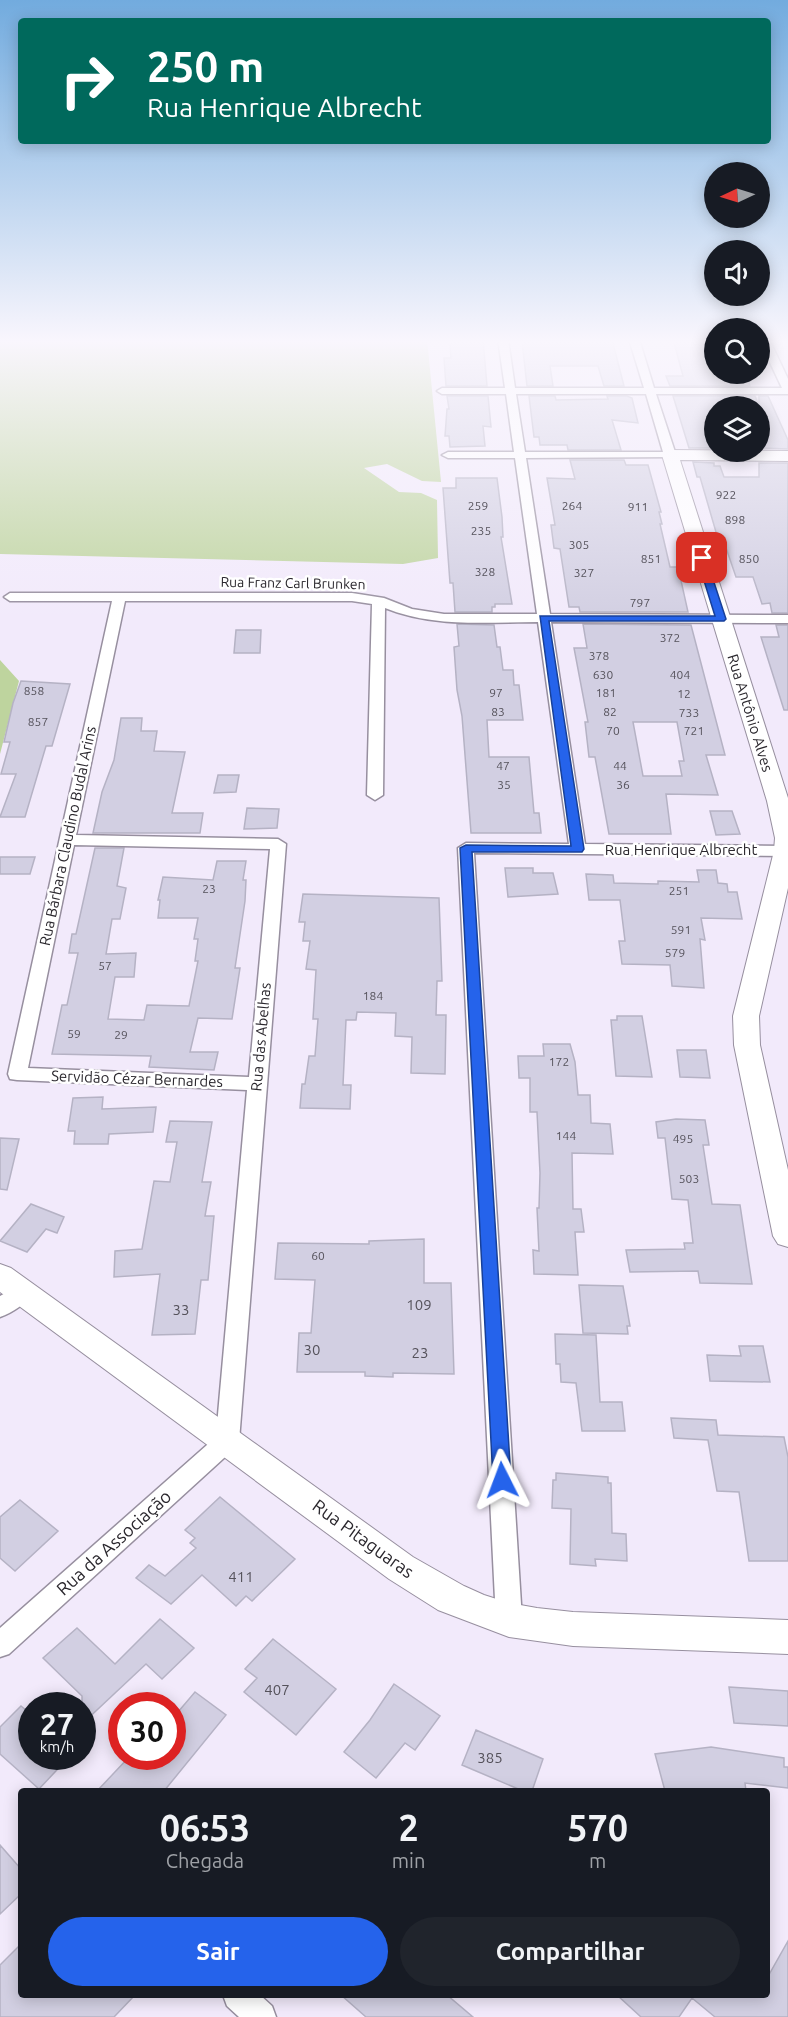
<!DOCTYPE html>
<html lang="pt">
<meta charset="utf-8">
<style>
body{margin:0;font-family:Ubuntu,sans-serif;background:#20242c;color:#f1f3f6;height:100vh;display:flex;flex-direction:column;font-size:22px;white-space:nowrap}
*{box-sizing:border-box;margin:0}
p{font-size:20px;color:#9ea1a6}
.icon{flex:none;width:33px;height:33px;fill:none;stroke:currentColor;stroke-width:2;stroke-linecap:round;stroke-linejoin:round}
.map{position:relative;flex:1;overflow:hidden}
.side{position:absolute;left:18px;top:1788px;width:752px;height:210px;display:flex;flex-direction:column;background:#171b24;border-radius:6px;box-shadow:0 3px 15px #0003}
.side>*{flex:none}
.top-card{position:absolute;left:18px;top:18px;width:753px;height:126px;border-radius:6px;box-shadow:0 3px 15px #0003;background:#00695c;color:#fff;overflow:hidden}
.needle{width:39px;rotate:266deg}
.controls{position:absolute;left:704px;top:162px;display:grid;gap:12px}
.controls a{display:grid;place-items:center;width:66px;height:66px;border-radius:50%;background:#171b24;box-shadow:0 3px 15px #0003;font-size:30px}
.speed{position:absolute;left:18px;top:1692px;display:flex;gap:12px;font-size:30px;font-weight:700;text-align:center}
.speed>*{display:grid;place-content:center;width:78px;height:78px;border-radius:50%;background:#171b24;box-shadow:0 3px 15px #0003;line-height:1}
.speed small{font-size:15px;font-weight:400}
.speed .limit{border:9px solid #d22;background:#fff;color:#111}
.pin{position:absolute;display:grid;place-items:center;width:51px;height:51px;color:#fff;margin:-26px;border-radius:12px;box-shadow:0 3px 9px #0006}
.me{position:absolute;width:66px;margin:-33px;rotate:357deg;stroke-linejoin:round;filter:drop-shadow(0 0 4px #0008)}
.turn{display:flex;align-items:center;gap:21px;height:126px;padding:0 30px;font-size:27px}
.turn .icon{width:78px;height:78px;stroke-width:2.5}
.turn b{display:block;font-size:42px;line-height:51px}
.eta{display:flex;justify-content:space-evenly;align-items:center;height:102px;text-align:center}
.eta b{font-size:36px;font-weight:700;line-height:42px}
.primary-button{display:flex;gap:12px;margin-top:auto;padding:12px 30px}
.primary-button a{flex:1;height:69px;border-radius:36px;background:#2563eb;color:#fff;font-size:24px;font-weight:700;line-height:69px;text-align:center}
.primary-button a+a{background:#20242c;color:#f1f3f6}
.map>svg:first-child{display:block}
.green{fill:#bed49e}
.building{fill:#d2cfe2;stroke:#b5b2c4;stroke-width:1.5;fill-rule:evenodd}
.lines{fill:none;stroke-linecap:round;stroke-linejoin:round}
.street-casing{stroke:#978f9f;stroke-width:3}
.secondary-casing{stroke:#978f9f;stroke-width:2}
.street{fill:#fff;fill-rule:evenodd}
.secondary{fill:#fff;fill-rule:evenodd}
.route{fill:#2563eb;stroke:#184099;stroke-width:1.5}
.labels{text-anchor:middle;stroke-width:5;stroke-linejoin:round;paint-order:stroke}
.number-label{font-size:12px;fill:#55525b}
.far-street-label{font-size:14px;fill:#2b282e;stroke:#fff}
.street-label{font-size:15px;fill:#2b282e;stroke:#fff}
.near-number-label{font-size:15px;fill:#55525b}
.near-street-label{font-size:18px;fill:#2b282e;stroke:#fff}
</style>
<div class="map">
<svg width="788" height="2017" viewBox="0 0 788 2017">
<rect width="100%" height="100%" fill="#f2eafb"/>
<path class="green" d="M0 339H427L441 482 422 481 387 464 364 468 399 492 421 493 437 500 438 558 403 564 0 554Z
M0 660 19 681 0 754Z"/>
<path class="building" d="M463 339H483L487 386H446L444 358H451L450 344H453V341H463Z
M553 339H612L624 386H604L598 366H550L553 386H527L522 341H553Z
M673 339H699L713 376 746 375 750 386H670L666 376H683Z
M447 396H488L491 427 483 426 485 446 450 447 449 436H445L447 409H449Z
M529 396H555L556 400 608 399 607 396H627L632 398 638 423 612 420 621 450H568L567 445H540L539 437H534Z
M673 396H755L759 406V396H768L788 440V449L759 448V406H714V448H689Z
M570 460H624L626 465H648L661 512H659L662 524H660L670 567H678L688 612H580L579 607H569L560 549 554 548 551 525H555L547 478 575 479Z
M693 462 714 463V466H720L724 477H759V463H788V613H772L770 603 762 604 753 577H736L723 539H718L700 477H697Z
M456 478H497L502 517 503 537H501L512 604H495V607H492V612H455L453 583H450L443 488H456Z
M457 624 494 625 497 647H500L503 670H513L514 685H519L523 720H487L489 757H529L534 813H539L541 833H471L462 716 457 690 454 647 459 646Z
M583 624 691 625 725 755H706L718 795 666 794 671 834H609L595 757H589L585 722H588L574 648H587ZM633 722H677L684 761H679L682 776H643Z
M776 625H788V710H784L761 637H779Z
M236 630H261L260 653H234Z
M21 681 70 684 52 746H46L25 817H0L16 774H1L10 742H4L13 703Z
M121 718H142L141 731H157L154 751 185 752 172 813H203L200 833H93L102 792 114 760Z
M218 775H239L236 792 214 793Z
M247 808 279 809 277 828 244 829Z
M710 811H732L740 834 716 835Z
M95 848H124L117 886 126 888 120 919H112L106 954 136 953 134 977H115L108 1019 144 1020 147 1005 189 1006 198 961H195L198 939H194L198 918H158L160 900H158L163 877 213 880 217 861H246L243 880H246L245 901 235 968H240L232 1019 198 1018 190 1052H218L214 1070 149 1067 151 1056 52 1054 62 1005H67L78 953H69L72 934H76Z
M0 857H35L30 874H0Z
M505 868H533V873H553L558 894 508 897Z
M697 870H716L718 883 727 884 728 892H737L742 919 701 918 705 940 700 939 704 988 672 986 670 965 622 964 619 941H625L620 900H589L586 874 613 875 614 883 658 884V881L699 882Z
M303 894 439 898 442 981H437L436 1015H446L445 1074 411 1073 412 1037 395 1036 396 1013 357 1012 356 1020H346L343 1085H351L350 1109 300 1108 302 1084H305L309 1056H315L318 1019H313L316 970 306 969 310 941H303L305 922H299Z
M617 1016H642L652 1077 616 1076 611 1020H617Z
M543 1044H570L575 1062 578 1095H590L591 1123 610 1124 613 1154 572 1153 573 1209H581L584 1232H575L578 1275 534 1274 533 1250 539 1251 537 1208H539L540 1173 537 1112H530V1078H519L518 1056H544Z
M677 1050H706L710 1078 680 1077Z
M103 1097 102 1109 156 1107 153 1132 109 1134 108 1144H74L75 1131H68L73 1098Z
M676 1119 705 1120 709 1145H703L712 1204 740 1205 752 1284 700 1283 698 1271 630 1272 626 1250 685 1249 684 1243H693L688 1200 672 1199 665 1138H658L656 1122Z
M170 1121 212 1122 202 1182H211L205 1216H214L208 1280H201L195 1334 152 1335 160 1274 114 1277 115 1251 142 1249 154 1181 170 1182 177 1142H166Z
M0 1138 19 1139 7 1190 0 1189Z
M31 1204 64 1217 57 1233 46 1229 27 1252 0 1241Z
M424 1239V1283H451L454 1374 393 1373V1377L365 1376V1372H297L299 1333H311L315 1280 275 1279 278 1243 369 1244V1241Z
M579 1285 623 1286 630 1326H627L628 1334 583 1333Z
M555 1334 596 1335 600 1402H622L625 1431H582L576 1383 561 1382 560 1364H556Z
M739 1346H763L770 1382 710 1381 707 1355 741 1356Z
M671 1418 716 1420 718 1435 784 1437 788 1457V1561H749L739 1492 717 1491 708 1440 674 1438Z
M556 1473 608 1477V1483H611L612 1533 626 1534 627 1561 595 1559 596 1566 570 1564 571 1509 552 1508 553 1480H556Z
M220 1497 295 1559 252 1601 246 1596 236 1606 202 1575 171 1604 136 1578 149 1565 165 1576 196 1548 190 1543 195 1538 185 1530Z
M20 1500 58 1531 15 1571 0 1558V1517Z
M160 1619 194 1648 162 1679 146 1664 82 1724V1696L43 1658 77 1628 115 1664Z
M273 1639 336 1689 296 1735 244 1692 257 1678 245 1669Z
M394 1684 440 1716 415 1750 405 1743 376 1778 344 1752 370 1720Z
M729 1687 788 1691V1726L734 1723Z
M195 1692 226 1715 164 1791H97L130 1756H172V1719Z
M21 1706 32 1715V1756H70L39 1789 0 1754V1727Z
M476 1730 543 1759 532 1791H523L462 1765Z
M711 1747 784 1758V1767H788V1788L745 1783 746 1791H665L655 1754Z
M0 1845 21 1869V1894L0 1914Z
M788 1941V2017H715L692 1998 679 2017H641L617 1995H766V1980Z
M21 1944V1995H135L114 2017H0V1965Z
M341 1995H447L473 2017H366Z"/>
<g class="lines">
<g class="street-casing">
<path id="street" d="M498 339H508L515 388H644L629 339H639L654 388H782L759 339H769L788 379V394H656L676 455 674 457 526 458 550 614 788 615V623L551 622 585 844 788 846V856L474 853 522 1620 518 1628 509 1632 500 1628 496 1620 458 848 466 843 569 844 538 622C487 622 434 628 385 608L383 795 375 800 367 795 372 604 352 601H125L76 835 278 839 286 844 239 1441 235 1448 9 1654 0 1657V1628L216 1437 247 1090 17 1080 10 1079 8 1074 112 601H10L4 597 10 593H352L384 598 412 609 444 614H537L515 458H448L442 455 448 452H514L506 394H442L437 391 442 388H505ZM516 394H646L663 452H525ZM74 845 270 849 249 1077 28 1068Z
M22 1284 30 1286 33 1292C27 1303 12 1313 0 1317V1296Z
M223 1995H260L272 2006 276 2017H239L227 2006Z"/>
</g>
<g class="secondary-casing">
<path id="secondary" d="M670 450 788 451V461L680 460 788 798V888L759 1016 760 1045 788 1170V1247L778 1244 773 1236 734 1045 733 1016 774 851 775 838 767 801 662 455Z
M0 1264 11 1268 413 1557 464 1586 484 1595 509 1603 537 1608 573 1612 788 1620V1654L573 1646 509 1637 438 1610 389 1579 0 1292Z"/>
</g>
<use href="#street" class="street"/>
<use href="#secondary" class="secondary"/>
</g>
<linearGradient id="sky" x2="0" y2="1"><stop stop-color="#72abde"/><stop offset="0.55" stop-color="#f9f6fd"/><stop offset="1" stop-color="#f9f6fd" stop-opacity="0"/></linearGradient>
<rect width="788" height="621" fill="url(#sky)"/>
<path class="route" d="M702 555 706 558 726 619 724 621H549L584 849 582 852H472L511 1480 508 1485 502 1487 495 1485 493 1480 460 848 466 845 571 846 540 616H715L697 558Z"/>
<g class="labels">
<g class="number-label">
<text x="726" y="499">922</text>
<text x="478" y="510">259</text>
<text x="572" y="510">264</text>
<text x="638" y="511">911</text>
<text x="735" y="524">898</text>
<text x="481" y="535">235</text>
<text x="579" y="549">305</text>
<text x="651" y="563">851</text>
<text x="749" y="563">850</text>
<text x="485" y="576">328</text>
<text x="584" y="577">327</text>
<text x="640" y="607">797</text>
<text x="670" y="642">372</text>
<text x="599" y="660">378</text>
<text x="603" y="679">630</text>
<text x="680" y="679">404</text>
<text x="34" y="695">858</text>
<text x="496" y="697">97</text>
<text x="606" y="697">181</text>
<text x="684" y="698">12</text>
<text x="498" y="716">83</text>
<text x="610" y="716">82</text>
<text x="689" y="717">733</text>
<text x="38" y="726">857</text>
<text x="613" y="735">70</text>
<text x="694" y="735">721</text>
<text x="503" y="770">47</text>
<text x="620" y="770">44</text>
<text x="504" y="789">35</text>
<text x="623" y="789">36</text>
<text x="209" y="893">23</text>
<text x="679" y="895">251</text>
<text x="681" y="934">591</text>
<text x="675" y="957">579</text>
<text x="105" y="970">57</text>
<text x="373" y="1000">184</text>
<text x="74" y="1038">59</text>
<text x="121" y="1039">29</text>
<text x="559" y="1066">172</text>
<text x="566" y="1140">144</text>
<text x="683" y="1143">495</text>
<text x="689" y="1183">503</text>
<text x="318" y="1260">60</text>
</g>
<g class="far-street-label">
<text transform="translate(293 583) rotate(1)" y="5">Rua Franz Carl Brunken</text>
</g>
<g class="street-label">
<text transform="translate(750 713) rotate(73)" y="5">Rua Antônio Alves</text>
<text transform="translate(68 836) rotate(-78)" y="5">Rua Bárbara Claudino Budal Arins</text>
<text x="681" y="855">Rua Henrique Albrecht</text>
<text transform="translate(261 1037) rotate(-85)" y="5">Rua das Abelhas</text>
<text transform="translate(137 1079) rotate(2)" y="5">Servidão Cézar Bernardes</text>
</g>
<g class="near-number-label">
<text x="419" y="1310">109</text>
<text x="181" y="1315">33</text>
<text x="312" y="1355">30</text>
<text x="420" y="1358">23</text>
<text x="241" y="1582">411</text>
<text x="277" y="1695">407</text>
<text x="490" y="1763">385</text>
</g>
<g class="near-street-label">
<text transform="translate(363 1539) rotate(36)" y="6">Rua Pitaguaras</text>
<text transform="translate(114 1543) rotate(-42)" y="6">Rua da Associação</text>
</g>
</g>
</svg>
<div class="controls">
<a><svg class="needle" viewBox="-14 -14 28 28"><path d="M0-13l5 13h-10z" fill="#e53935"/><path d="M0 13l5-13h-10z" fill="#9ea1a6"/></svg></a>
<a><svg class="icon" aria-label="sound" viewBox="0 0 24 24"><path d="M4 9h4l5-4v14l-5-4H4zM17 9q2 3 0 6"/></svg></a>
<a><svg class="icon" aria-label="search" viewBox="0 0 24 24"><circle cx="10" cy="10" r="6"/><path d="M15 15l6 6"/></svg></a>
<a><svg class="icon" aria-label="layers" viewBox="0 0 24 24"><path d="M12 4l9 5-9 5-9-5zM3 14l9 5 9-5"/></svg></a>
</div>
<div class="speed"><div>27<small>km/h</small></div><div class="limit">30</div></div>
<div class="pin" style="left:702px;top:558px;background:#d93025"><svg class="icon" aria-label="arrive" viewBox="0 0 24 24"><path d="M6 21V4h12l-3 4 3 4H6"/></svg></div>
<svg class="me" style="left:502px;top:1480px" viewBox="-20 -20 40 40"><path d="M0-17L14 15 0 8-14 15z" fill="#2563eb" stroke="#fff" stroke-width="4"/></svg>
<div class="top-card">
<div class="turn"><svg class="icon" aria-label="right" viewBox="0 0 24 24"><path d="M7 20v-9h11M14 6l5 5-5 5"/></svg><div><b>250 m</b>Rua Henrique Albrecht</div></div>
</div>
<section class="side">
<div class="eta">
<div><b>06:53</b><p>Chegada</p></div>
<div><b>2</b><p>min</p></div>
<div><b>570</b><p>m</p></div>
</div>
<div class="primary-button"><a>Sair</a><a>Compartilhar</a></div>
</section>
</div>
